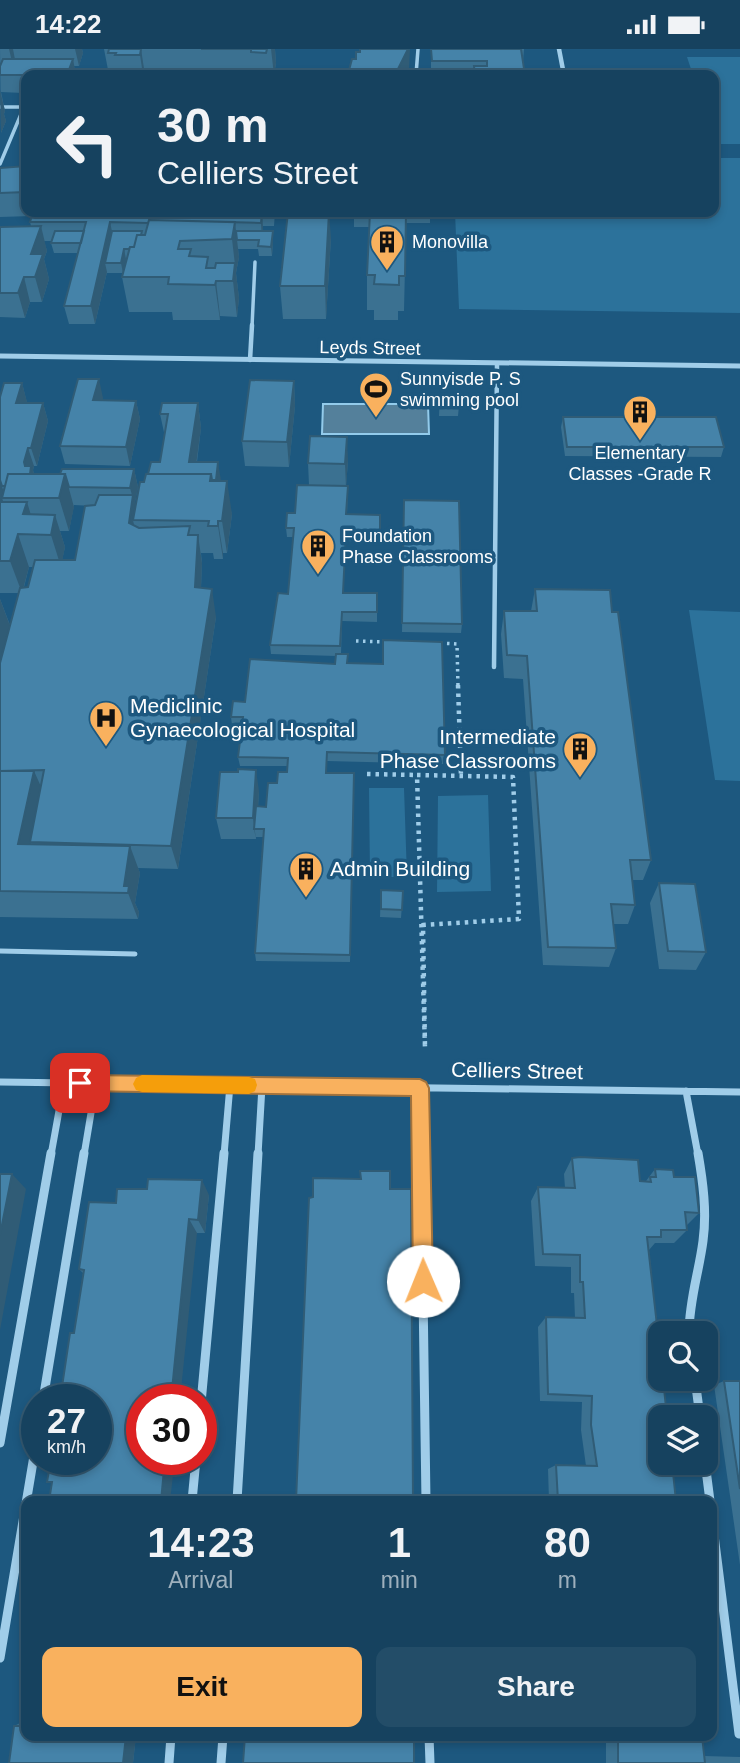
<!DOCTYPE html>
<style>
body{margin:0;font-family:Helvetica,sans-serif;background:#234d68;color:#f1f3f6;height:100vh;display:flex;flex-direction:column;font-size:26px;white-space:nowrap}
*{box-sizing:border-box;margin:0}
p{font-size:23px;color:#9eb0bd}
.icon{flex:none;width:38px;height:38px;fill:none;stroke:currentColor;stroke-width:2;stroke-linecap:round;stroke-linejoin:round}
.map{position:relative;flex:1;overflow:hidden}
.sheet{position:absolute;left:21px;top:1447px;width:696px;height:245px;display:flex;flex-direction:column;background:#16425f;border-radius:14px;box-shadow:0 4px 10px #0003,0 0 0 2px #355b74}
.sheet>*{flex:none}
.guide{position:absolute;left:21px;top:21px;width:698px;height:147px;border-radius:14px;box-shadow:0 4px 10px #0003,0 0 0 2px #355b74;background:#16425f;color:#f1f3f6;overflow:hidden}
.fabs{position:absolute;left:648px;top:1272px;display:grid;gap:14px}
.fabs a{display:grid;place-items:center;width:70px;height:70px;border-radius:14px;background:#16425f;box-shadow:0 4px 10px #0003,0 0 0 2px #355b74;font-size:35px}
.speed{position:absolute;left:21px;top:1335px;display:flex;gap:14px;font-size:35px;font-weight:700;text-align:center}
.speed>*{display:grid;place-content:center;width:91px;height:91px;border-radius:50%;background:#16425f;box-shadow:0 4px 10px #0003,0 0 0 2px #355b74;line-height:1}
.speed small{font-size:18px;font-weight:400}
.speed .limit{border:10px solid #d22;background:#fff;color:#111}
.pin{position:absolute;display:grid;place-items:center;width:60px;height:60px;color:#fff;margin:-30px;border-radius:14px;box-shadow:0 4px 10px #0006}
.me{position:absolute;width:77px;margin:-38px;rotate:359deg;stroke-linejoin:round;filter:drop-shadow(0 0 5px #0008)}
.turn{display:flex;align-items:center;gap:24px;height:147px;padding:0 21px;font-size:32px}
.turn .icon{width:91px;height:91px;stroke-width:2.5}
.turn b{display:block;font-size:49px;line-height:60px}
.eta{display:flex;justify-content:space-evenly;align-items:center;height:119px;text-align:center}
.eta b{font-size:42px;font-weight:600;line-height:49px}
.action{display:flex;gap:14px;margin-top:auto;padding:14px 21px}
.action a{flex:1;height:80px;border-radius:14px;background:#f9b15e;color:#111;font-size:28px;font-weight:600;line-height:80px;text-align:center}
.action a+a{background:#234d68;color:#f1f3f6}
.status{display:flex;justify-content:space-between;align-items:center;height:49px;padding:0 35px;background:#16425f;direction:ltr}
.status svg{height:19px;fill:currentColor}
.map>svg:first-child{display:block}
.green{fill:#2c729b}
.water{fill:#54809b;stroke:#93cbeb;stroke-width:2}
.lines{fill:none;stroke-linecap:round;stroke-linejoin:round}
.path-far1{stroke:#a0cde9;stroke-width:3.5;stroke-dasharray:2.5 4.5;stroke-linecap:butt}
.path{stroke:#a0cde9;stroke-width:4.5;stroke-dasharray:3.5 5;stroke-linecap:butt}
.lane-far2{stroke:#a0cde9;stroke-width:3.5}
.lane-far1{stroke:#a0cde9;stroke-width:4.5}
.lane{stroke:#a0cde9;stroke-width:5}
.street-far3{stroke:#a0cde9;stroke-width:4.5}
.street-far2{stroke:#a0cde9;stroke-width:5}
.street-far1{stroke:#a0cde9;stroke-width:7}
.street{stroke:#a0cde9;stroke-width:9}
.wall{fill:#3b7191;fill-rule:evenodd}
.shaded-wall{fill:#305c76}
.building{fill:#4583a9;stroke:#305c76;stroke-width:2}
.route{fill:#f9b15e;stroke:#a2733d;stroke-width:2}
.slow{fill:#f59e0b}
.labels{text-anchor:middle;stroke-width:7;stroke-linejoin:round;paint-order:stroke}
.far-poi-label{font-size:18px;fill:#fff;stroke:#1d587f;text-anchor:start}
.far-street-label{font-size:18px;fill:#fff;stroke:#1d587f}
.poi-label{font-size:21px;fill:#fff;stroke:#1d587f;text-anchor:start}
.street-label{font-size:21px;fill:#fff;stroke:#1d587f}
</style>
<div class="status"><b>14:22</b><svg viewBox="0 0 49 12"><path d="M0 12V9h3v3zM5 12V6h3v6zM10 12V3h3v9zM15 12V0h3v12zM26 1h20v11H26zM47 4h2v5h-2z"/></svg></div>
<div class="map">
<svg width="740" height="1714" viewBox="0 0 740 1714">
<rect width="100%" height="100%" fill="#1d587f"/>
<path class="green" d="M687 8H740V95H714V26H693Z
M714 109H740V264L459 260 455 163H714Z
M689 561 740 563V732L715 731Z
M369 739H404L407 828H370Z
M488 746 491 842 437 843 438 747Z"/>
<path class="water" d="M323 355H428L429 385H322Z"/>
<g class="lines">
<path class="path-far1" d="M356 592 389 593
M440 594 457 595 458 638"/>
<path class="path" d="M458 636 461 727
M367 725 417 726
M417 726 513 728 519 870 423 876 425 999Z"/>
<path class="lane-far2" d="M416 26 418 0
M0 58H25
M0 115 24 58
M252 278 255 213"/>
<path class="lane-far1" d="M250 311 252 276
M494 618 497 315"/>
<path class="lane" d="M0 902 135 905"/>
<path class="street-far3" d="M559 0 564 26"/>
<path class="street-far2" d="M0 307 740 317"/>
<path class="street-far1" d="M0 1033 740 1043
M420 1039 421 1106
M686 1042 698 1106
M51 1106 64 1034
M84 1106 96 1034
M224 1106 230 1036
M258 1106 262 1037"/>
<path class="street" d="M421 1104 426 1452
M689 1284C689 1252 699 1223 703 1192 707 1163 703 1133 698 1104
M695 1330 700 1368
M43 1351 84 1104
M201 1354 224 1104
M0 1394 51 1104
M705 1413 710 1452
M192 1452 196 1410
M237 1452 258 1104
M712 1470 739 1685
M0 1609 37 1389
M429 1687 430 1714
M169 1714 171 1687
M221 1714 223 1687"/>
</g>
<path class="wall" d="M0 0H82L83 4 79 17H74L76 26H26V54H25L23 44 1 43 5 62 4 65 6 72 1 84Z
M104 0H275L276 14 274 26H90H109Z
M431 0H524L523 12 525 26H431Z
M26 117V163H275L274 177H263V182L273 192 272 207H259L258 200H238L239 208 236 224 239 249 237 268 220 267V271H173L172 263H129L122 228 127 210H126L123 224H107V223L95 275H69L64 257 78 204H54L51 194 52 192H44L47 202 44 210 49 230 42 253H30L25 269 0 268V178L31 177 30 173 32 167 0 168V119Z
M354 163H430V174H406L404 262H398V271H374V261H367V226L369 178H354Z
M331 189 326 270H283L280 237Z
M294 332 295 357 289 418 245 417 242 392Z
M22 334 27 354H43L48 372 37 417H34L33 421 34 425H60L134 420 138 438 135 453 136 457 148 425 160 413 165 388 160 365 198 354 201 379 197 413 221 432 232 465 227 504H223V510H214L213 504H201L202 514 201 539 216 568 178 820 138 819 140 824 135 854 139 863 138 870 0 868V550L10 576 19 544H0V348ZM74 456 94 457 75 511H62L65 498 60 482H69ZM29 518H33L28 538H24Z
M440 345 460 346 458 367H439Z
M103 349 102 351 136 352 140 370 130 417 65 415 60 397Z
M563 368 724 398 721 408 565 407 561 378Z
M348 412 346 437H348L347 465 380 475 379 493 346 492 343 544H377V573L342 572 341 605 348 614 445 706 444 715 327 712V724L354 733 350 913 256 912 255 904 263 788H256V790H221L216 769 259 742 258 758H266L277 734 287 723 288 717H240L238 708 242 676H232L231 668 245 653 335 615 336 607 271 605 270 596 288 545 293 488H287L286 479 295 464 309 436 308 414Z
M404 451 462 575 461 584 402 583Z
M535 540 612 563 651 811 643 831H632L635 856 628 875H613L616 899 609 918 543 916 523 630 504 629 501 585 504 562H531Z
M659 834 706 903 696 921 659 920 650 854Z
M381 841 403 842 401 869 380 868Z
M572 1109 640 1132H646L655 1120 674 1128 699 1164 686 1177 687 1181 674 1194H655L649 1201 676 1452H549L548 1420 556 1416 586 1417 581 1381 582 1353 540 1352 538 1278 546 1268 575 1269 574 1244H571V1218L535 1217 531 1152 538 1138 565 1139 564 1125Z
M209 1146 205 1184H197L52 1434 47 1433 74 1284 83 1224 79 1220 116 1154Z
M724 1332H740V1516L714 1336Z
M26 1671V1687H136L133 1714H9L14 1677Z
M606 1687H702L704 1707 740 1708V1714H606Z"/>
<path class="shaded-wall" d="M9 0H13L16 16 14 21Z
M75 0H82L83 4 79 17Z
M141 0 145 26H143L140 6Z
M271 0H275L276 14 274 26Z
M408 0H410L409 20 406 26H395Z
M73 10 76 26H67Z
M0 41 5 62 4 65 6 72 1 84Z
M262 163 263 179 262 192 261 174Z
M329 163 331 189 326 270 325 237Z
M110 173 114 192 105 214 107 223 95 275 91 257Z
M235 173 239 208 236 224 239 249 237 268 233 232 235 216 232 190Z
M41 177 47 202 44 210 49 230 42 253 35 228 31 205Z
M273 182V192L272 207 271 198Z
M124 200 126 210 123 224 121 214Z
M24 228 30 253 25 269 18 244Z
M216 232 220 267V271L215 236Z
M99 330 103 349 98 369 93 351Z
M294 332 295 357 289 418 287 393Z
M22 334 27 353 22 372 16 354Z
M136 352 140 370 130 417 126 398Z
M43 354 48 372 37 417 31 399Z
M198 354 201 379 194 431 189 413Z
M347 388 348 412 346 439 345 415Z
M28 399 34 417 33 421 37 435 35 447 24 413Z
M218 413 222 438 216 431Z
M134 420 138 438 135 453 139 471H133L137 490 129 474 133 450 130 439Z
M65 425 74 458 69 482 59 449Z
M0 432 6 449H2L7 464 0 472Z
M227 432 232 465 227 504 222 472Z
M27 453 37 486 23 465Z
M55 466 65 498 61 518 51 486Z
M218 472 223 504V510L218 477Z
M18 485 29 518 22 544 10 512Z
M198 486 202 514 200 565 195 538Z
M212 540 216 568 178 820 171 797Z
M0 550 12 582 0 629Z
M256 721 259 742 257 780H254L256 790 253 769Z
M34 722 47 751 30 793 36 804 18 795Z
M130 797 140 824 135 854 139 863 138 870 128 844 124 837Z
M12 1125 26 1140 0 1281V1186Z
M202 1131 209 1146 205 1184 198 1171Z
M189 1170 197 1184 180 1351H171Z
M165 1410H175L170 1452H161Z
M126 1687H136L133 1714H123Z"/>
<path class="building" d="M109 0H141L140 6H115L116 4H108Z
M201 0H267L266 4 251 3V0Z
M360 0H408L395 26H344V25H348L352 10H356V3H360Z
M431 0H521L525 26H475L474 17H487V12H432Z
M3 10H73L67 26H0V17Z
M26 117V143L0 144V119Z
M33 163H262L261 174 149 171 148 174 110 173 91 257H64L86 173H30Z
M262 163H274V167H262Z
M288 163H329L325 237H280Z
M354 163H370L369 168H354Z
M370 163H406L405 227H399V236L374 235 375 226H367Z
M406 163H430V165L406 164Z
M149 171 235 173 232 190 180 192 178 200H191L189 207 208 208 206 219H215L216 214H235L233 232H216L215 236 168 235 169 228H122L130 198H134L137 186H145Z
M41 177 31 205H43L35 228H24L18 244H0V178Z
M55 182H84L81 194H51Z
M112 182H142L141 186H137L134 198H130L129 200H124L121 214H105Z
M236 182H273L271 198 258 197 259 191H237Z
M78 330H99L93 351 136 352 126 398 60 397Z
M250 331 294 332 287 393 242 392Z
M4 334H22L16 354H43L31 399H28L24 413 25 417H31L30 425H8L5 437H2L0 431V348Z
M440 345 460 346 459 357H440Z
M162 354H198L189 413H218L216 431H212L211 425H148L151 413H160L168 365H160Z
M563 368H716L724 398H567Z
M310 387 347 388 345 415 308 414Z
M62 420H134L130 439 69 438 65 425H60Z
M8 425H65L59 449H2Z
M146 425H211L210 432H227L222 472H218V477H208L209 472 133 471 140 433H144Z
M297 436 348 437 346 465 380 466V483H346L343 544H377V563H342L340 597 270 596 278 544 288 545 294 479H286L287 464H295Z
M99 446H133L129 474 139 479 190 477 188 486H198L195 538 212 540 171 797 30 793 44 721 0 722V614L20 539 28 538 35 511H75L85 457 95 456Z
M404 451 459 452 462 575 402 574Z
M0 453H27L23 465 55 466 51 486 18 485 10 512H0Z
M535 540 610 541 612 563H618L651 811H630L635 856 611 855 616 899 548 898 527 607 507 606 504 562H537Z
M383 591 442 593 445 706 327 703 326 724H354L350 906 255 904 264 780H254L256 757 266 758 268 734H277L278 723H287L288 709 238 708 243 668H231L233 652 245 653 250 610 335 615 336 605H348L347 614 383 615Z
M238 720 256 721 253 769H216L220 723H238Z
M0 722H34L18 795 130 797 124 837H129L128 844 0 842Z
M659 834 695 835 706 903 668 902Z
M381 841 403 842 402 861 381 860Z
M580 1108 638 1111 640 1132 651 1133 650 1128H656L655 1120 673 1121 674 1128H695L699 1164 685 1163 687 1181H661V1188H647L660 1303V1330H663L667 1368H660V1414H672L676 1452H558L556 1416 597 1417 591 1376 592 1347 548 1345 546 1268 585 1269 583 1233H580V1206L543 1205 538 1138 575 1139 572 1109Z
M360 1122H390V1140H411L413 1452H296L309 1149 313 1148V1129L361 1130Z
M0 1125H12L0 1186Z
M148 1130 202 1131 198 1171 189 1170 171 1351H142V1410H165L161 1452H49L52 1433H47L51 1410H96V1351H60L70 1284H74L84 1221 79 1220 89 1153 116 1154 117 1140H147Z
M724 1332H740V1440Z
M26 1572V1603H22Z
M14 1677H26V1687H126L123 1714H9Z
M245 1687H414V1714H243Z
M618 1687H702L705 1714H618Z"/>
<path class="route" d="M80 1026 420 1030 426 1033 429 1039 433 1232 430 1239 423 1241 416 1239 413 1232 411 1047 80 1042 74 1040 71 1034 74 1028Z"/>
<path class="slow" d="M142 1026 249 1028 255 1030 257 1036 255 1042 249 1045 142 1043 136 1041 133 1035 136 1029Z"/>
<defs>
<g id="building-pin" transform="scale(1.75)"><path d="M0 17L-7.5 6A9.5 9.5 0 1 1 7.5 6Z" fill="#f9b15e" stroke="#1d587f"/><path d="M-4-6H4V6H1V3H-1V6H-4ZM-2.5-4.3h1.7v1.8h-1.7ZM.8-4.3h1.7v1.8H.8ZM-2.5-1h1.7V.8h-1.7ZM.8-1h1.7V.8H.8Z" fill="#111"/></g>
<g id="stadium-pin" transform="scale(1.75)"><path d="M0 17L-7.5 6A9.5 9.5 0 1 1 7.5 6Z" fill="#f9b15e" stroke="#1d587f"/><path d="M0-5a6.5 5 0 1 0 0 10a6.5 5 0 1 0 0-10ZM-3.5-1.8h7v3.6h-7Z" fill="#111"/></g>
<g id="hospital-pin" transform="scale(1.75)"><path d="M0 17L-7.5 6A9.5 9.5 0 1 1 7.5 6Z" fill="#f9b15e" stroke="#1d587f"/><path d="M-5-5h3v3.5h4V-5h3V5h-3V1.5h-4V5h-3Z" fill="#111"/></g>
</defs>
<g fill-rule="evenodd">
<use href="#building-pin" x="387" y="193"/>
<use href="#stadium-pin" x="376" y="340"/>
<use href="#building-pin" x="640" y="363"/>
<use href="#building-pin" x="318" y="497"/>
<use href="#hospital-pin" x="106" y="669"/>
<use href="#building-pin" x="580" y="700"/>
<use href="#building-pin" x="306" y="820"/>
</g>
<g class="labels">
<g class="far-poi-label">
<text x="412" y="199">Monovilla</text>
<text x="400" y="336">Sunnyisde P. S<tspan x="400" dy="21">swimming pool</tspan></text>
<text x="640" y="410" text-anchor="middle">Elementary<tspan x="640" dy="21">Classes -Grade R</tspan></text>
<text x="342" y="493">Foundation<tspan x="342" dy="21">Phase Classrooms</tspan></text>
</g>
<g class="far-street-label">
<text transform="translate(370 299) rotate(1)" y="6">Leyds Street</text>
</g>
<g class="poi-label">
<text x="130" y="664">Mediclinic<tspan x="130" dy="24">Gynaecological Hospital</tspan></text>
<text x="556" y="695" text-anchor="end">Intermediate<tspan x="556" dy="24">Phase Classrooms</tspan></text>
<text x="330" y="827">Admin Building</text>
</g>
<g class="street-label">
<text transform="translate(517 1022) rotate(1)" y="7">Celliers Street</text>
</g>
</g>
</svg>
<div class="fabs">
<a><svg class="icon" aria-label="search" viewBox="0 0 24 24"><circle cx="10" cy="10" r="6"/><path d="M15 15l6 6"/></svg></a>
<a><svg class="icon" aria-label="layers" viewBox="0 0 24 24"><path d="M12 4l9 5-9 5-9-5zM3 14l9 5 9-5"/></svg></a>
</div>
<div class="speed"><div>27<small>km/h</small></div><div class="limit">30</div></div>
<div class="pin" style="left:80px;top:1034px;background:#d93025"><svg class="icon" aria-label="arrive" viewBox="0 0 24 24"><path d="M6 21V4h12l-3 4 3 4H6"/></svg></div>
<svg class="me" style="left:423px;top:1232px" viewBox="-20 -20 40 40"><circle r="19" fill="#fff"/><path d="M0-13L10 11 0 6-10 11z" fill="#f9b15e"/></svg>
<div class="guide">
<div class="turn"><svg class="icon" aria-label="left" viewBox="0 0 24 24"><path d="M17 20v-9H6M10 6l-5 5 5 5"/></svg><div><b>30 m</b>Celliers Street</div></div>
</div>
<section class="sheet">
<div class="eta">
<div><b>14:23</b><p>Arrival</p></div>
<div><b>1</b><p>min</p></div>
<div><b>80</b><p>m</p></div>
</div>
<div class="action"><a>Exit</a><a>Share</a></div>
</section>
</div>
